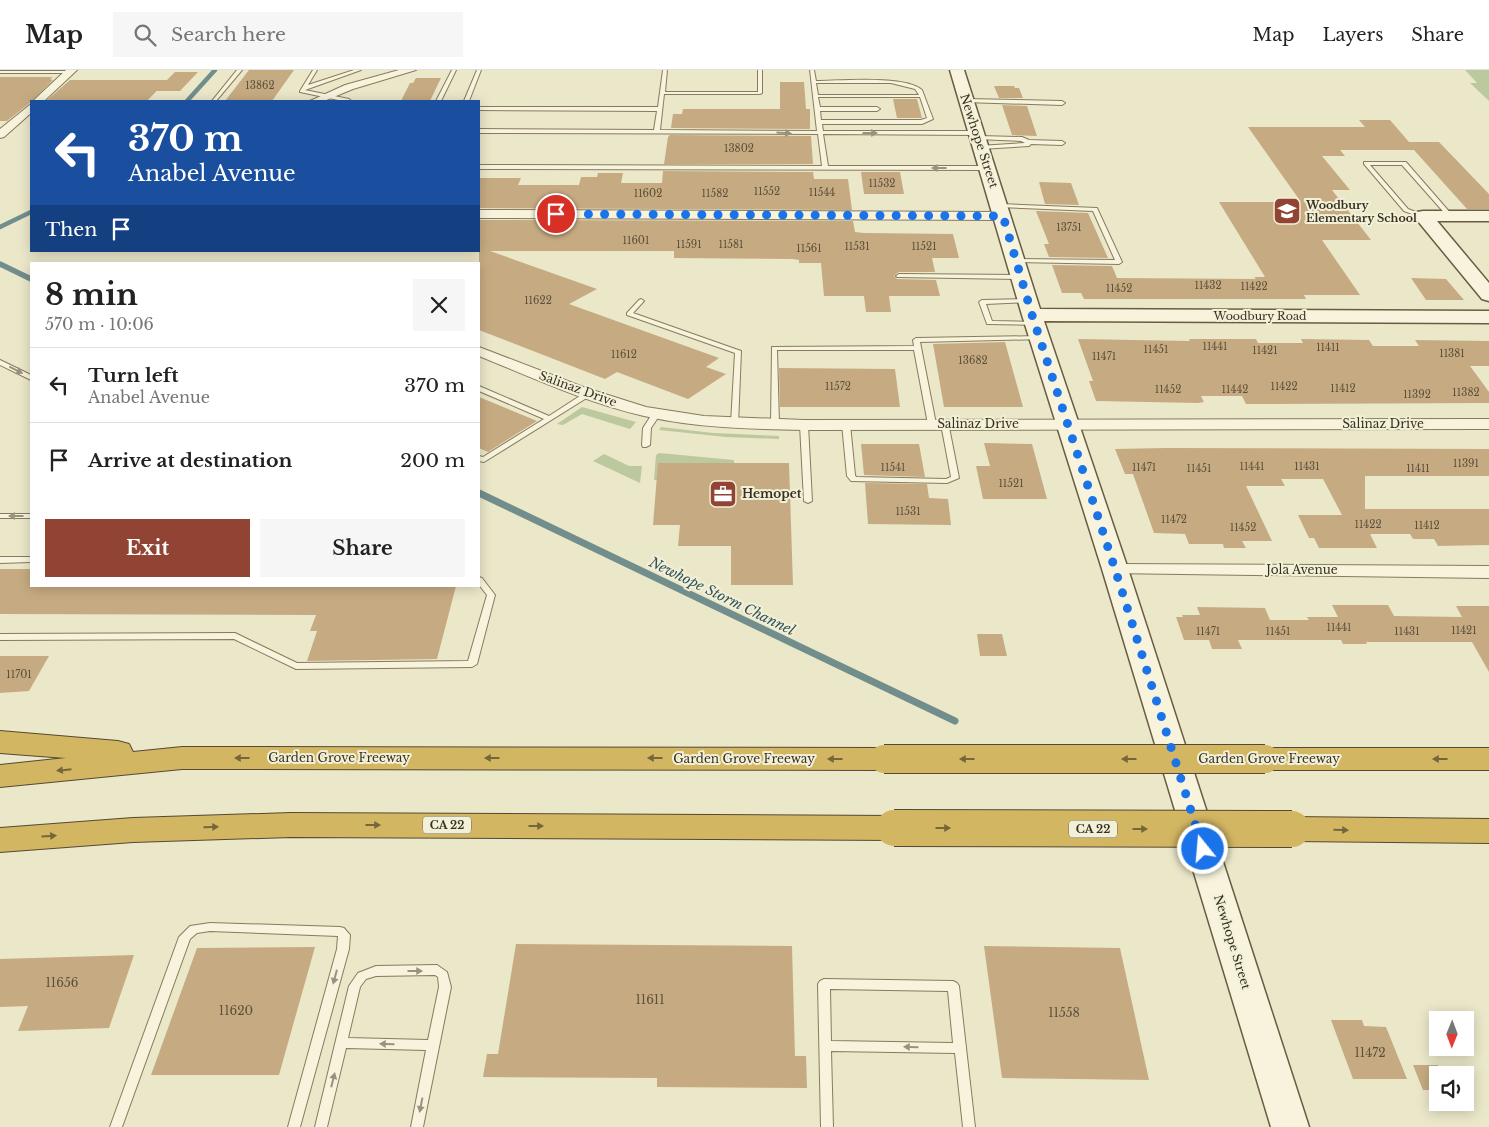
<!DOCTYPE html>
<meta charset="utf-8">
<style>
body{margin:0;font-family:"Libre Baskerville",serif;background:#f6f6f6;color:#222;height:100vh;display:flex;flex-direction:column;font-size:19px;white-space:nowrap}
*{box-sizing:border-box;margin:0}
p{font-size:16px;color:#767676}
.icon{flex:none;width:28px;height:28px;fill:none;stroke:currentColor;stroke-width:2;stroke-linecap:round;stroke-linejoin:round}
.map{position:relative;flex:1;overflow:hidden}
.drawer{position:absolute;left:30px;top:192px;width:450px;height:325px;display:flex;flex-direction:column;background:#fff;border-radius:0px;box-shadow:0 2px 12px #0003}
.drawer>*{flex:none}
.guide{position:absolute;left:30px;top:30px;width:450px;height:152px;border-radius:0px;box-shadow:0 2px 12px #0003;background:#1a4fa0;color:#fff;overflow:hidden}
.needle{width:32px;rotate:181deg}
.buttons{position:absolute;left:1429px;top:941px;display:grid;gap:10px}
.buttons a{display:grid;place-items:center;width:45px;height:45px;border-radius:0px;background:#fff;box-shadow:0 2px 12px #0003;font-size:25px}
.pin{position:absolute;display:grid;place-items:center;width:42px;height:42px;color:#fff;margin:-21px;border:2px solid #fff;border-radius:50%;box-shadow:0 1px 5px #0007}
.me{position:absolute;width:55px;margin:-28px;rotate:343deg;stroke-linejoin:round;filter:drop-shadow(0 0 4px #0008)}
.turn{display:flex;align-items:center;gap:18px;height:105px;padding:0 15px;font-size:22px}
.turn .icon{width:65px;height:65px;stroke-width:2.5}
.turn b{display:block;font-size:35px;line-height:42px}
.then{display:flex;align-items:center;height:48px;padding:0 15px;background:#0003;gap:10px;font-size:19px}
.round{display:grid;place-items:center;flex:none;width:52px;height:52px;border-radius:0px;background:#f6f6f6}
.headline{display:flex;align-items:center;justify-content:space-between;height:85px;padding:0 15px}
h1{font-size:30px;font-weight:700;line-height:38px}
.primary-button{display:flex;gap:10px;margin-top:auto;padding:10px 15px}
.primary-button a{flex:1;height:58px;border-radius:0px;background:#914434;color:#fff;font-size:20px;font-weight:700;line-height:58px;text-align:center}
.primary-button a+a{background:#f6f6f6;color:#222}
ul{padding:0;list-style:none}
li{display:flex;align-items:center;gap:15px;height:75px;padding:0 15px;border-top:1px solid #e0e0e0}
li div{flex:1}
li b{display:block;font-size:19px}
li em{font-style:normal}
header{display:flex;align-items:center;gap:30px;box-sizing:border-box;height:70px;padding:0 25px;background:#fff;border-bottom:1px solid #e0e0e0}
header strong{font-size:24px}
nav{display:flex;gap:28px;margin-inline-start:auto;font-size:18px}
.search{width:350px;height:45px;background:#f6f6f6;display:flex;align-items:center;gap:12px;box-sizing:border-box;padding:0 18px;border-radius:0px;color:#767676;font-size:19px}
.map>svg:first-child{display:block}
.green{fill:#bcc99e}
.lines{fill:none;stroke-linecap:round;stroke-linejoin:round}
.stream-far2{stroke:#718e8c;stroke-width:4.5}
.stream-far1{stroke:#718e8c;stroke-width:5.5}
.stream{stroke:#718e8c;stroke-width:7}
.building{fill:#c6ab82}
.lane-casing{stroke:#877b5f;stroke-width:2}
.street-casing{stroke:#877b5f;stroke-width:2}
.secondary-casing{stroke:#695c42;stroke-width:3}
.highway-casing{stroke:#554933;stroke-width:2}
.lane{fill:#f7f3dc;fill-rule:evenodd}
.street{fill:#f7f3dc;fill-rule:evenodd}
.secondary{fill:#f7f3dc;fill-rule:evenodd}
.highway{fill:#d3b662;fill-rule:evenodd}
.highway-bridge-far1-casing{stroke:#554933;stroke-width:30;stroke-linecap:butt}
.highway-bridge-casing{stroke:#554933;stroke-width:38;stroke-linecap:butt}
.highway-bridge-far1{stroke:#d3b662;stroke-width:28}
.highway-bridge{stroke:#d3b662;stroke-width:36}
.oneway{fill:#98927f}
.oneway2{fill:#76663c}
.route{stroke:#1a73e8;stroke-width:9;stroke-dasharray:0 16.2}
.labels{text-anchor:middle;stroke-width:4;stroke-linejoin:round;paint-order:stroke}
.number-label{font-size:10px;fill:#5c503a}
.far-poi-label{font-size:11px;font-weight:bold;fill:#383122;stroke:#f3f0d8;text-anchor:start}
.far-street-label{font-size:11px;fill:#383122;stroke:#f3f0d8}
.shield{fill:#f3f0d8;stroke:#706a59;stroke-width:1}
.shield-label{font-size:11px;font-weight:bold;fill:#383122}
.street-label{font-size:12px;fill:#383122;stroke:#f3f0d8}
.poi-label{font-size:12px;font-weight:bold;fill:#383122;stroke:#f3f0d8;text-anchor:start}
.near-number-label{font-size:12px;fill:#5c503a}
.water-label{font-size:14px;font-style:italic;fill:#325257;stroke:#f3f0d8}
</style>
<header>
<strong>Map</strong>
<div class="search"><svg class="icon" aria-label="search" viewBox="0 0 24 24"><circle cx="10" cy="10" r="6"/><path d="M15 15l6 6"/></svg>Search here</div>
<nav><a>Map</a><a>Layers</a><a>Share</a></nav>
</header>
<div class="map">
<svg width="1489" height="1057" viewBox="0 0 1489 1057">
<rect width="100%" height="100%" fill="#ebe7c9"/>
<path class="green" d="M1465 0H1489V31L1470 13H1477Z
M582 337 636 352 630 359 582 344 563 355 557 354Z
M661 357 713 363 779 366V369L726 367 659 360Z
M659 383 734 390V393H659L657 410H654L656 385Z
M604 384 629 396H642L640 413 593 391Z"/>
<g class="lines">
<path class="stream-far2" d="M187 31 215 0
M0 157 31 142"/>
<path class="stream-far1" d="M0 194 31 209"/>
<path class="stream" d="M479 423 955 651"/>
</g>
<path class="building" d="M249 0H294L272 31H225Z
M175 2H198L180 21H156Z
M0 7H53L50 9 53 10 31 32 7 51H0Z
M416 8H441L430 31H401L410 13H413Z
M70 10H167L147 31H46Z
M780 12H804L806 39H810V59L671 58 673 44H682L683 39H780Z
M994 16H1014L1015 18H1019L1023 28H999Z
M893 29H917L922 48H897Z
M1002 35 1027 36 1037 66 1012 65Z
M1359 50H1390L1409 72H1439L1489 124V139H1467L1414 80H1340L1345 86H1322L1350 120H1332L1371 170H1322L1360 225H1304L1306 229H1084L1081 223H1062L1052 195 1112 196 1117 208 1256 209 1254 207H1265L1219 132H1301L1248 57H1365Z
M670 65 811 66 813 94H664L668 67Z
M663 101 813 102 814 109H848L852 140 479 138V108H521L518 115H579L581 107H597L598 103H623L621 113H662Z
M861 102H900L904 124H864Z
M1039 112 1071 113 1079 135 1045 134Z
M1036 141 1088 143 1108 188 1049 187 1044 174H1049Z
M479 150 853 151 855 162 864 163 953 164 959 188H932L935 202H899L894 206 897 209 936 210 940 226H889L891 242H866L864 226H824L821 193H799V190L793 189 674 188V181H490L597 219 569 234 719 288 706 297 726 304 688 329 617 302 605 309 479 260Z
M1411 208 1446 209 1464 230H1426Z
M1078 269 1190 271 1189 269H1256L1258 273H1303L1301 269 1369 270 1373 276H1419L1415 270 1489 271V296H1470L1489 322V333L1246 334 1242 326H1201L1204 332 1198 333 1096 331 1089 311H1093Z
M1005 272 1023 337H944L933 274Z
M779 298 895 299 900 337H780Z
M479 327 537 351 488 382 479 378Z
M984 373 1032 374 1047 429H983L976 396H990Z
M861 374H919L925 407 864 405Z
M1166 378 1489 379V406H1365V439H1489V475L1438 476 1434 469H1413L1410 464H1370L1377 478H1319L1314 468H1309L1298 445H1342L1323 409H1281L1285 416H1246L1272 471H1242L1246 478H1224L1223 474H1189L1185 464 1154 463 1133 404H1125L1115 379Z
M658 393H789L793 515H731V476H678L680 455H653Z
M865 413 927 414 929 428 948 429 951 455 868 454Z
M0 499H31V516H456L437 589 307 591 317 561H310L316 545 0 544Z
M1332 535H1388L1394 546 1462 547 1456 536H1489V602L1472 572H1366L1367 574H1343L1341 570H1238L1242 579H1212L1209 570H1184L1176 547H1183L1182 545H1200L1197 537 1265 538 1270 550H1309L1307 547H1338Z
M977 564H1002L1007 586H980Z
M0 586H49L29 621 0 623Z
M516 874 792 876 795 986H806L807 1018 657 1017V1008L483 1007 487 984H498Z
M984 876 1120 878 1149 1010 1002 1008Z
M315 877 279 1005H151L197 878Z
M134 885 109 958 18 961 28 936 0 937V889Z
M1331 950H1362L1364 956 1386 957 1407 1009H1353Z
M1413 995H1438V1020H1423Z"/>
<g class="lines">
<g class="lane-casing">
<path id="lane" d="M237 0H242L216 31H212Z
M313 0H317L308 15 354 0H361L305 20 349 29 351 31H343L300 22V21Z
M452 0H456L441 31H436Z
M477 0H481L469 31H464Z
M663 0H667L665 22H758V0H762V23L760 24H664L660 60 817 61 810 0H814L816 11C839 11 905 5 922 20L933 49 922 54H822L823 61H977L980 63 977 65 823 64 828 96H988L991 98 988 100 479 99V95L822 96 818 64 479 63V59L654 60 657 41 479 40V37H658ZM816 13H891L915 19 919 25H818ZM818 27H920L927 48 921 50H821L820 41H877L880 39 877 37H820Z
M0 1H70L72 2 70 3H0Z
M966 29 1062 31 1065 33 1062 35 964 32V30Z
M978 66 1022 67 1029 70 1062 71 1065 73 1062 75 1031 74 1029 76 981 79 979 78V76L1025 73 1021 71 976 69 975 68Z
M1364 92H1406L1453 146 1448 147 1402 95H1370L1408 139 1426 146 1423 148 1404 141 1364 94Z
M1000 134 1097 138 1122 192 1119 194 1014 192V190L1016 189 1115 190 1093 141 998 137V135Z
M899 204 1021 205 1024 207 1021 209 897 207 896 206Z
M641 229 644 231 633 243 741 281 738 355H735L731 353 735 283 627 245V243L639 230Z
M1028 229 1031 231 1030 232 986 234 992 251 1035 252 1037 253V255L987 254 979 232 982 230Z
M1040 266 1043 268 1042 269 920 272 936 354 932 356 928 354 914 280H777L779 354 775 356 771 354 772 277 914 276 913 270 916 268Z
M0 290 31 305V310L0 295Z
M479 316 549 346 586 322H589L593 324 484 392 479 391V386L483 387 544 349 479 321Z
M654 341H657L661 343 651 358 650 375 646 377H643L642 375 643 358Z
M843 352H846L850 354 855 405 856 407 946 409 951 407 941 354 945 352H948L959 408 947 413 851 411 847 406 842 354Z
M801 353H804L808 355 812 431 808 433 804 431 800 355Z
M0 444H31V448H0Z
M0 487H31V492L0 493Z
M479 507 482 508 495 525 477 594 472 597 296 599 234 569 0 570V564L235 563 297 593 468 591 487 525 479 515Z
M210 853 340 857 344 858 350 865 349 879 300 1057H288L337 879 338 866 210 861 197 863 190 869 122 1057H110L179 867 190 856Z
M437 895 447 902 451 917 423 1057H411L426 980 346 978 327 1057H315L349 916 358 903 376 896ZM435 905 438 907 439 917 428 970 348 968 360 917 366 909 376 906Z
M824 909 953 911 957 913 959 916 975 1057H963L955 983 831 981 833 1057H821L818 914 820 911ZM830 919 948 921 953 973 831 971Z"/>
</g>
<g class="street-casing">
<path id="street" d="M66 0H77L44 31H33Z
M399 0H416L353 19 324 31H310L345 15Z
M31 34V43L4 67 0 68V59Z
M479 140 1003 142 1009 146 1003 150 479 148Z
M479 277 586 318 646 337 704 346 804 350 1489 349V359L804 360C750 359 697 358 644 346 587 333 533 308 479 286Z
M1115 494 1489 496V508L1109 503 1106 499 1109 495Z"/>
</g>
<g class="secondary-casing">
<path id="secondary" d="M950 0H964L1040 239 1489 241V253L1044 251 1128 499 1309 1057H1271L1102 499 1022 245Z
M1423 141H1489V151H1437L1489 213V231L1482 229 1417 150 1414 146 1417 142Z"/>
</g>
<g class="highway-casing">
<path id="highway" d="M0 661 118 671 129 674 133 682 182 677 884 678 895 681 900 689 895 697 884 700 182 699 0 717V695L66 688 0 683Z
M1265 678H1489V700H1265L1254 697 1249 689 1254 681Z
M291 743 894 746 906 749 910 758 906 767 894 770 291 767 133 772 0 782V758L133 748Z
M1292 747 1489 749V773L1292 771 1280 768 1276 759 1280 750Z"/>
</g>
<use href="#lane" class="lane"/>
<use href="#street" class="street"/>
<use href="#secondary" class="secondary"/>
<use href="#highway" class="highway"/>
<g class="highway-bridge-far1-casing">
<path id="highway-bridge-far1" d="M884 689H1265"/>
</g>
<g class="highway-bridge-casing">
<path id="highway-bridge" d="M894 758 1292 759"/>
</g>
<use href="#highway-bridge-far1" class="highway-bridge-far1"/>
<use href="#highway-bridge" class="highway-bridge"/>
</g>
<defs><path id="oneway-solid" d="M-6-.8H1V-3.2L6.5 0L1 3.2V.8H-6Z" transform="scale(1.25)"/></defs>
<g class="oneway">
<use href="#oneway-solid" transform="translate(784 63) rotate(3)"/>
<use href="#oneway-solid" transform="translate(870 63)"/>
<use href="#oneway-solid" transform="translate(939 98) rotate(-180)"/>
<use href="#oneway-solid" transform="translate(16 300) rotate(27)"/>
<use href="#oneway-solid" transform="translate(16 446) rotate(180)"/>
<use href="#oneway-solid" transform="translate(415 901)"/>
<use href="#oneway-solid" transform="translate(335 907) rotate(105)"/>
<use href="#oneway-solid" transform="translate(387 974) rotate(-179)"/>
<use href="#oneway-solid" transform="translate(911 977) rotate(-179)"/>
<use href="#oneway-solid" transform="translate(333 1010) rotate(-76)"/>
<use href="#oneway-solid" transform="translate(421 1035) rotate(101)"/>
</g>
<g class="oneway2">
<use href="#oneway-solid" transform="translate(242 688) rotate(-180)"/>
<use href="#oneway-solid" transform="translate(492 688) rotate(-180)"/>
<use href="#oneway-solid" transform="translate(655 688) rotate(-180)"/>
<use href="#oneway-solid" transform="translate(835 689) rotate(-180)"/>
<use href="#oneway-solid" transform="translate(967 689) rotate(-180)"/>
<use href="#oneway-solid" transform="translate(1129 689) rotate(-180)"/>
<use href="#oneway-solid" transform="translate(1440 689) rotate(-180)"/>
<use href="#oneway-solid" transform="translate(64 700) rotate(174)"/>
<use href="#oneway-solid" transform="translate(373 755)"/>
<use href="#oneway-solid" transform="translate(536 756)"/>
<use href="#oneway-solid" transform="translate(211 757) rotate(-2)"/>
<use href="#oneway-solid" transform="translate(943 758)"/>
<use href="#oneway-solid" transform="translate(1140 759)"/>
<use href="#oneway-solid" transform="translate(1341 760) rotate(1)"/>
<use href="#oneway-solid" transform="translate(49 766) rotate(-4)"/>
</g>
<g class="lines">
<path class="route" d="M556 144 1003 146 1032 245 1115 499 1203 779"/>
</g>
<defs>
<g id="school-square" transform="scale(1.4375)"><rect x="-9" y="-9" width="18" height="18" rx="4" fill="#914434" stroke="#f3f0d8"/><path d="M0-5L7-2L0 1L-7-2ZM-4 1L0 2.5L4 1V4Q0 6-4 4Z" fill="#fff"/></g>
<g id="office-square" transform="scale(1.4375)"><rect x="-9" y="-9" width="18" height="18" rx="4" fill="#914434" stroke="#f3f0d8"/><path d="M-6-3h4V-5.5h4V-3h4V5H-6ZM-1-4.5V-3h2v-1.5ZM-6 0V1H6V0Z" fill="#fff"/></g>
</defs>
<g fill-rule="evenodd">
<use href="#school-square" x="1287" y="141"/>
<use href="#office-square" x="723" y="424"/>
</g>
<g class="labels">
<g class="number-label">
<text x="260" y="19">13862</text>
<text x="739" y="82">13802</text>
<text x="882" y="117">11532</text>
<text x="767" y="125">11552</text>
<text x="822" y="126">11544</text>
<text x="648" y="127">11602</text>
<text x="715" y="127">11582</text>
<text x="1069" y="161">13751</text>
<text x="636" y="174">11601</text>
<text x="689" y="178">11591</text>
<text x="731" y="178">11581</text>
<text x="857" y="180">11531</text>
<text x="924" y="180">11521</text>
<text x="809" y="182">11561</text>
<text x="1208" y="219">11432</text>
<text x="1254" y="220">11422</text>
<text x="1119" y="222">11452</text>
<text x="538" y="234">11622</text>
<text x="1215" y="280">11441</text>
<text x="1328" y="281">11411</text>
<text x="1156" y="283">11451</text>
<text x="1265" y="284">11421</text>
<text x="1452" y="287">11381</text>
<text x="624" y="288">11612</text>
<text x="1104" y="290">11471</text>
<text x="973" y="294">13682</text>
<text x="838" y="320">11572</text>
<text x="1284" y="320">11422</text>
<text x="1343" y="322">11412</text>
<text x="1168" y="323">11452</text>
<text x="1235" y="323">11442</text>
<text x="1466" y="326">11382</text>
<text x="1417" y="328">11392</text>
<text x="1466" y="397">11391</text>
<text x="1252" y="400">11441</text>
<text x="1307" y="400">11431</text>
<text x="893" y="401">11541</text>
<text x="1144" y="401">11471</text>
<text x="1199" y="402">11451</text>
<text x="1418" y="402">11411</text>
<text x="1011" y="417">11521</text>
<text x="908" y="445">11531</text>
<text x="1174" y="453">11472</text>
<text x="1368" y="458">11422</text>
<text x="1427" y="459">11412</text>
<text x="1243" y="461">11452</text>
<text x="1339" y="561">11441</text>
<text x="1464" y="564">11421</text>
<text x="1208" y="565">11471</text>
<text x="1278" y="565">11451</text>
<text x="1407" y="565">11431</text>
<text x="19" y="608">11701</text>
</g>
<g class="far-poi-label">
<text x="1306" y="139">Woodbury<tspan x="1306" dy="13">Elementary School</tspan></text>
</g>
<g class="far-street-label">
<text x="1260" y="250">Woodbury Road</text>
</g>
<g class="shield">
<rect x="423" y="746.5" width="48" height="17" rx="4"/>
<rect x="1069" y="750.5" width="48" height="17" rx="4"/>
</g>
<g class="shield-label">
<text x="447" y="759">CA 22</text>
<text x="1093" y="763">CA 22</text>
</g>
<g class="street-label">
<text transform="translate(979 71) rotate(72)" y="4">Newhope Street</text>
<text transform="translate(578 319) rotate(20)" y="4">Salinaz Drive</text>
<text x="978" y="358">Salinaz Drive</text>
<text x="1383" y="358">Salinaz Drive</text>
<text x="1302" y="504">Jola Avenue</text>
<text x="339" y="692">Garden Grove Freeway</text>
<text x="744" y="693">Garden Grove Freeway</text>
<text x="1269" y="693">Garden Grove Freeway</text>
<text transform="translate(1232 872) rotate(73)" y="4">Newhope Street</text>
</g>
<g class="poi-label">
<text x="742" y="428">Hemopet</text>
</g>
<g class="near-number-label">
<text x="62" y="917">11656</text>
<text x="650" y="934">11611</text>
<text x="236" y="945">11620</text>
<text x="1064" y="947">11558</text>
<text x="1370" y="987">11472</text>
</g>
<g class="water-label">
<text transform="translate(722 526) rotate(26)" y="5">Newhope Storm Channel</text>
</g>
</g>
</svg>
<div class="buttons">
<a><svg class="needle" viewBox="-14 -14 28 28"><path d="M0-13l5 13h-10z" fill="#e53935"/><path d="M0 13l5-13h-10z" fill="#767676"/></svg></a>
<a><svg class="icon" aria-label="sound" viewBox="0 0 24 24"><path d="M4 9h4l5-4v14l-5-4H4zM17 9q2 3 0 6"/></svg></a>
</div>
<div class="pin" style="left:556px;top:144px;background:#d93025"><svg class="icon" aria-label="arrive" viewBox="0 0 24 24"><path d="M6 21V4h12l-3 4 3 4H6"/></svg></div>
<svg class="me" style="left:1203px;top:779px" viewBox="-20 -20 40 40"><circle r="17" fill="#1a73e8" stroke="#fff" stroke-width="3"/><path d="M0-11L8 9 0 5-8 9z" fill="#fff"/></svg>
<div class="guide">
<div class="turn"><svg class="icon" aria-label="left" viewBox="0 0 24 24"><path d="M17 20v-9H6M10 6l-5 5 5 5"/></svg><div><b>370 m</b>Anabel Avenue</div></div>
<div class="then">Then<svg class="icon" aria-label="arrive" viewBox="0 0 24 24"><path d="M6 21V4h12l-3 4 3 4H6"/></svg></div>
</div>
<section class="drawer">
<div class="headline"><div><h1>8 min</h1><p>570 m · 10:06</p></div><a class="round"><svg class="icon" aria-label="close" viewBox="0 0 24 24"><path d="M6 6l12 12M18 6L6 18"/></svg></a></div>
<ul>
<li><svg class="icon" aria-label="left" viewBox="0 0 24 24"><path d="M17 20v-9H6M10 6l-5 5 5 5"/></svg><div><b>Turn left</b><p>Anabel Avenue</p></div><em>370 m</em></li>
<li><svg class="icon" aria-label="arrive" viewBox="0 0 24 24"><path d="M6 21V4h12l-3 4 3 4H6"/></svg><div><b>Arrive at destination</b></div><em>200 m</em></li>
</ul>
<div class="primary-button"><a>Exit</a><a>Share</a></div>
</section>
</div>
